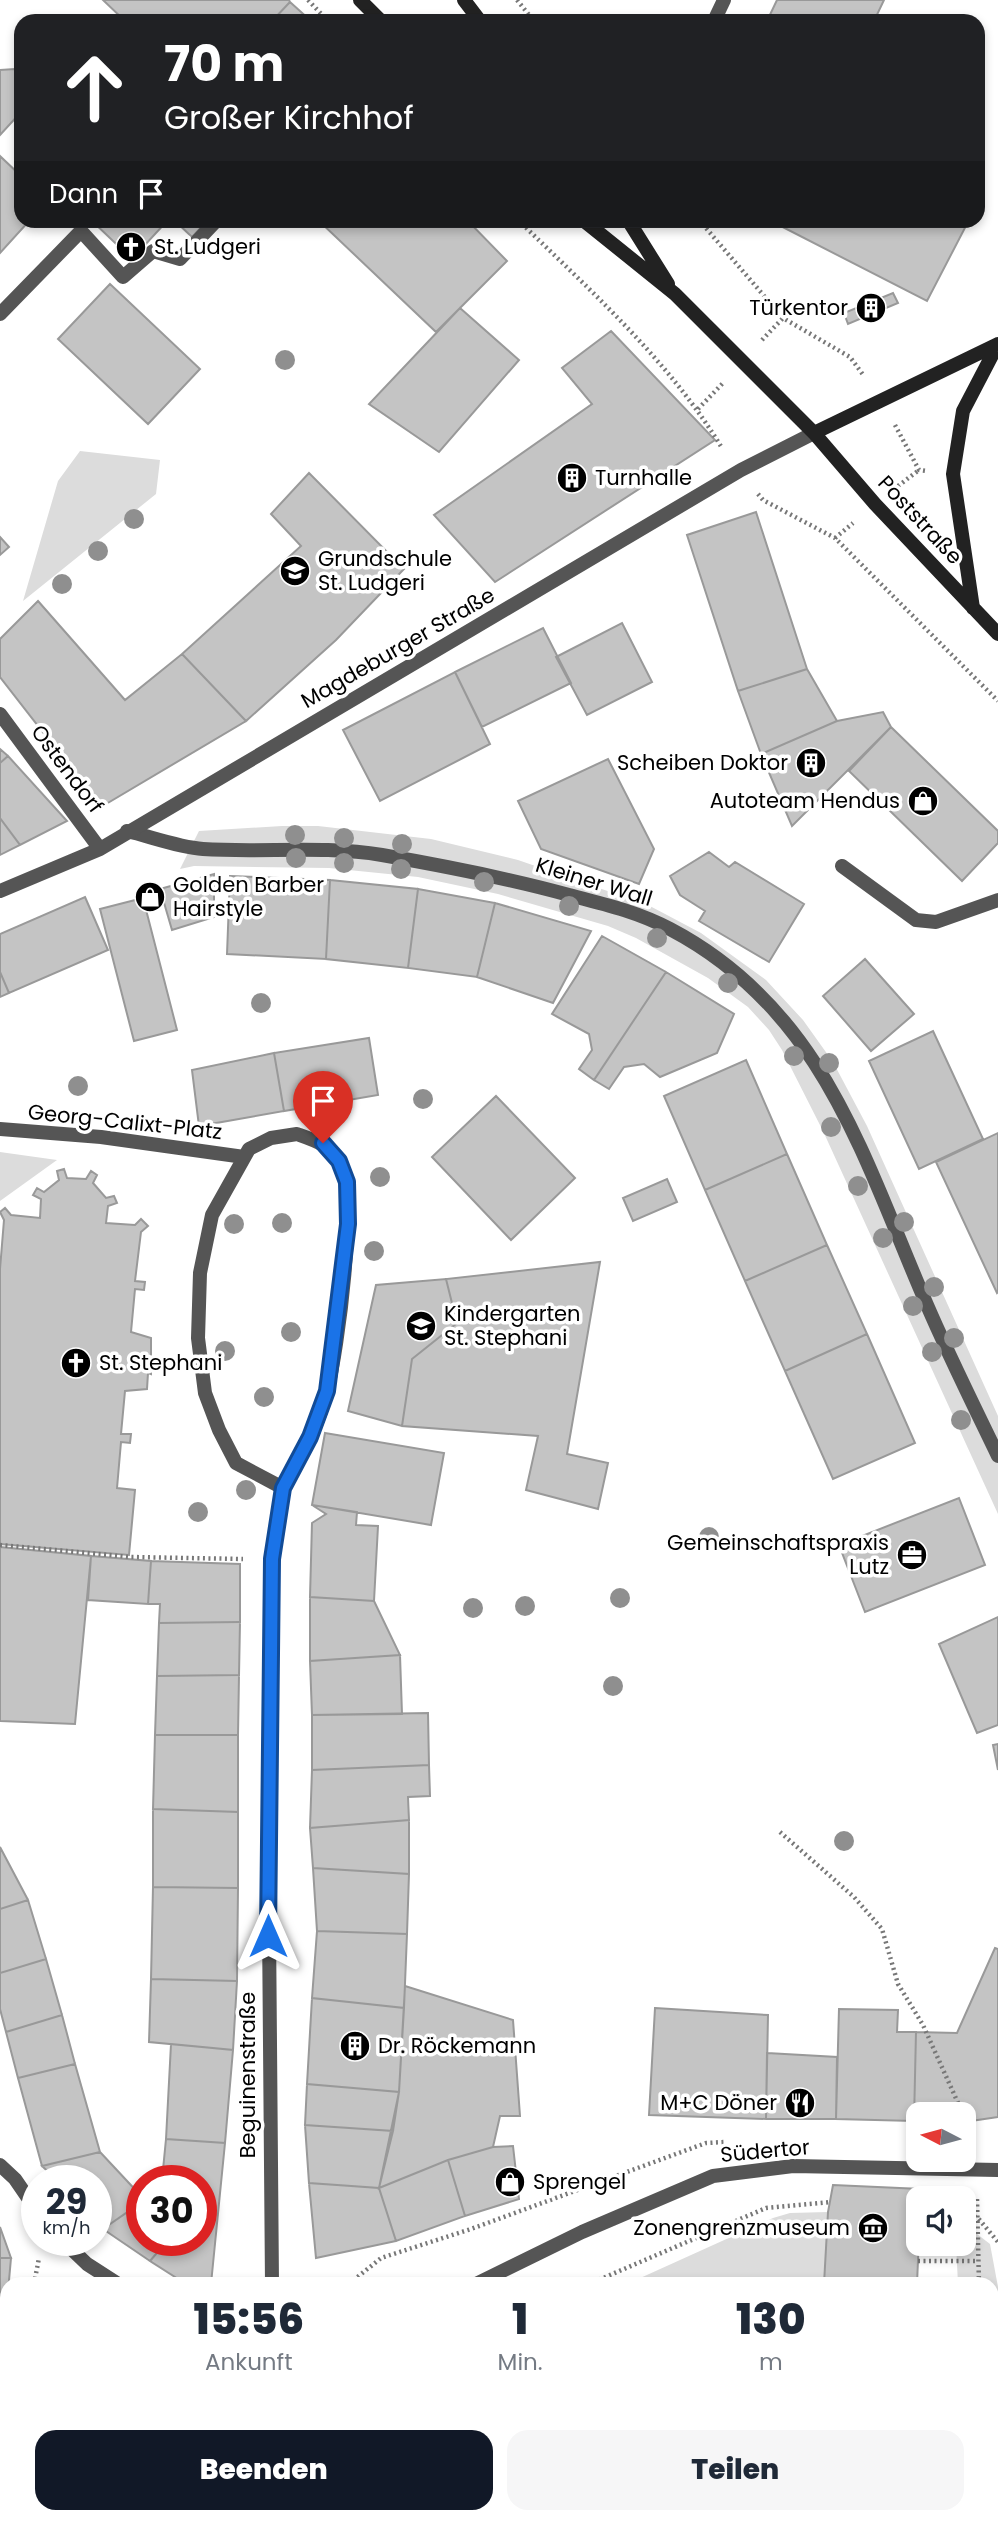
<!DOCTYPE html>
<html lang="de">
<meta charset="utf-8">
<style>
body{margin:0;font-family:Poppins,sans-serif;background:#f6f6f7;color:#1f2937;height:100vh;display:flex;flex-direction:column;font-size:26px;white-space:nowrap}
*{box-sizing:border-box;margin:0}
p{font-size:23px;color:#747a83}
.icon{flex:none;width:38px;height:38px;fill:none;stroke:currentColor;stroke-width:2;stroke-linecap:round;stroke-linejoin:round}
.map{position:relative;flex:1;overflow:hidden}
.panel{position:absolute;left:0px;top:2277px;width:999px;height:247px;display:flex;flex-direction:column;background:#fff;border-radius:21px 21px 0 0;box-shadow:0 4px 10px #0003}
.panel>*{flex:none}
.top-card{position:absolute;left:14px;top:14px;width:971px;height:214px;border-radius:21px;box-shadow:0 4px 10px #0003;background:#202124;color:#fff;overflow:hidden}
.needle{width:46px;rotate:276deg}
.fabs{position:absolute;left:906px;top:2102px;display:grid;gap:14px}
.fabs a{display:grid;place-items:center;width:70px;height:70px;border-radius:14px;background:#fff;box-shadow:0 4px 10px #0003;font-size:35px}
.speed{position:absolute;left:21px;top:2165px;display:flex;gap:14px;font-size:35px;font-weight:700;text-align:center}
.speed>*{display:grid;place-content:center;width:91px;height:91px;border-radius:50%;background:#fff;box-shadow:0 4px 10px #0003;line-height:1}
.speed small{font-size:18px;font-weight:400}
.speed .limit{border:10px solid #d22;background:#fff;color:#111}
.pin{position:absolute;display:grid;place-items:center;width:60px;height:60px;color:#fff;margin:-72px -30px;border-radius:50% 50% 50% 0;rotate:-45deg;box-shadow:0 0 7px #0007}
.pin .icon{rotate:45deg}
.me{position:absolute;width:77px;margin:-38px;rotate:0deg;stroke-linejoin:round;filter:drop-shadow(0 0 5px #0008)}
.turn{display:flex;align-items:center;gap:24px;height:147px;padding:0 35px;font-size:32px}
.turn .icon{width:91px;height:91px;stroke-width:2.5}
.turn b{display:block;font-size:49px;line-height:60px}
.then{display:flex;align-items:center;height:66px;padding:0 35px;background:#0003;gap:14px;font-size:26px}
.eta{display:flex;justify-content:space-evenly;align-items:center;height:119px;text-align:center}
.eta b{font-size:42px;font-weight:800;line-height:49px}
.cta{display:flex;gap:14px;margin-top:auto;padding:14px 35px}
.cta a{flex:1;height:80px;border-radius:21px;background:#111827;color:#fff;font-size:28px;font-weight:800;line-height:80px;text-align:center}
.cta a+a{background:#f6f6f7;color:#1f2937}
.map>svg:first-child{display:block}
.green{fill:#dcdcdc}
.building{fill:#c4c4c4;stroke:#999;stroke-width:2}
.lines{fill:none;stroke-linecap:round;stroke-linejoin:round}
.path{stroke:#777;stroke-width:4.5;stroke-dasharray:2 3.5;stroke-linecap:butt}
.service{stroke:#555;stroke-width:14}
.pedestrian{stroke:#555;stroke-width:14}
.minor{stroke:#555;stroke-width:14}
.secondary{stroke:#222;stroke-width:14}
.tree{fill:#8f8f8f}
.route-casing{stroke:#114b97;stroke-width:18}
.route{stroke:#1a73e8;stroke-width:12}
.labels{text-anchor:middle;stroke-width:7;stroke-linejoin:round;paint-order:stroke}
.poi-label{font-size:21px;fill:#000;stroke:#fff;text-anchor:start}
.street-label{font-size:21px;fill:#000;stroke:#fff}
</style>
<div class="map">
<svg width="998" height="2522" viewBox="0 0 998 2522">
<rect width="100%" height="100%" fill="#fff"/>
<path class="green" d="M80 451 160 460 156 494 23 601 58 481Z
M282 826H318L431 839 518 860 648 905 701 933 766 980 803 1020 833 1062 867 1126 998 1416V1514L823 1131 782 1050 769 1030 748 1007 708 978 636 938 608 926 498 894 418 877 329 868 194 866 180 869 199 831Z
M0 1152 7 1153 57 1160 0 1201Z
M828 2212 825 2284H627L773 2218 790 2213Z
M964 2224 990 2244 998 2287V2508L993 2522H946L948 2517 992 2516V2284H958L956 2244H964Z
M533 2517H590L588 2522H531Z"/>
<path class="building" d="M103 0H289L290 2 272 21H125Z
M777 0H884L874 21H767Z
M290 2 311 21H272Z
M15 69 21 73V112L0 135V70Z
M0 156 21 176V220H30L0 253Z
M91 220H168L132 259Z
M174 220H208L192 237Z
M318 220H467L507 261 436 332Z
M769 220H969L927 301Z
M110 284 200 369 148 424 58 339Z
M893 293 898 303 848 324 844 313Z
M460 308 519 360 439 452 369 404Z
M611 331 715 440 495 582 434 515 592 404 562 368Z
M309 473 404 569 336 640 246 721 182 654 301 546 271 514Z
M756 512 807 669 738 691 687 535Z
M0 537 9 547 0 555Z
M38 601 125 700 182 654 246 721 101 807 0 677V639Z
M622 623 652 682 587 715 556 657Z
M543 628 571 683 482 727 455 672Z
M807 669 837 721 761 754 738 691Z
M455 672 490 744 380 801 343 730Z
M883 712 891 727 792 826 761 754 837 721Z
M891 727 998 831V843L962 881 849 771Z
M0 749 8 756 0 763Z
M8 756 67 821 20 845 0 818V763Z
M608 759 654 849 639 884 541 849 518 801Z
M0 818 20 845 0 855Z
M709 852 729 867 735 862 804 904 769 962 699 921 705 911 680 895 670 876Z
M214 874V917L172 930 160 889Z
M230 876 330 880 326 959 227 954Z
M330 880 418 889 408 968 326 959Z
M418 889 495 903 477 977 408 968Z
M85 897 108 950 9 993 0 972V934Z
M143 898 177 1030 134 1041 100 909Z
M495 903 591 931 553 1003 477 977Z
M602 936 666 972 594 1080 579 1069 592 1050 589 1034 552 1014Z
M865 959 914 1014 871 1051 823 996Z
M0 972 9 993 0 997Z
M666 972 734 1014 717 1053 660 1077 644 1064 624 1067 609 1089 594 1080Z
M933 1031 983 1139 919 1169 869 1061Z
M369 1038 378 1095 284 1111 274 1053Z
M274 1053 284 1111 199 1126 192 1070Z
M746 1060 787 1154 705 1190 664 1096Z
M496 1096 575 1178 511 1240 432 1157Z
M998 1133V1292L997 1293 936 1162Z
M787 1154 827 1245 745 1281 705 1190Z
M64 1169 67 1178 86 1179 91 1171 97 1175 93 1183 106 1198 114 1196 117 1203 108 1206 106 1223 135 1225 141 1219 148 1226 141 1232 135 1281 145 1282 144 1290 135 1289 131 1332 151 1338V1374L148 1373 147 1389 125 1391 121 1434H131L130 1443 121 1442 117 1488 135 1490 129 1555 0 1544V1269L4 1220 0 1212 5 1208 11 1215 40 1218 41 1199 33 1195 37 1188 44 1192 59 1180 57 1171Z
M667 1179 677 1202 633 1221 623 1198Z
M827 1245 867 1334 785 1371 745 1281Z
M600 1262 567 1454 608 1463 598 1509 526 1490 538 1436 402 1426 412 1359 457 1323 446 1279Z
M446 1279 457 1323 412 1359 402 1426 348 1411 376 1285Z
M867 1334 915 1443 833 1479 785 1371Z
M325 1433 444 1453 431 1525 312 1505Z
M959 1498 985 1565 865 1612 839 1545Z
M312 1505 357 1512 356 1525 378 1526 374 1601 310 1597 312 1523 326 1514Z
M0 1547 91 1556 75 1724 0 1721Z
M91 1556 151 1561 148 1604 88 1600Z
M151 1561 240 1564V1622L159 1623 160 1604H148Z
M310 1597 374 1601 400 1655 310 1661Z
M998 1617V1725L977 1733 939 1644Z
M240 1622 239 1675 157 1676 159 1623Z
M400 1655 402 1714 312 1715 310 1661Z
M239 1675 238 1735H155L157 1676Z
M428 1713 429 1765 312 1770V1715Z
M155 1735H238V1812L153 1809Z
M998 1744V1770L993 1745Z
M429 1765 430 1796 408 1797 409 1820 310 1828 312 1770Z
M153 1809 238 1812V1888L153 1887Z
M409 1820V1874L313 1868 310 1828Z
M0 1847 28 1900 0 1909Z
M313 1868 409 1874 407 1934 317 1931Z
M153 1887 238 1888 237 1981 151 1979Z
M28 1900 46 1959 0 1973V1909Z
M317 1931 407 1934 404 2008 312 1998Z
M995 1948 998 1949V2117L964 2122V2114H919V2121H914L916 2032 957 2033Z
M46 1959 62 2015 6 2032 0 2009V1973Z
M151 1979 237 1981 233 2050 149 2042Z
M405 1986 513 2020 520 2116H500L493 2147 448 2160 379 2188 399 2092Z
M312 1998 404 2008 399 2092 307 2084Z
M655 2008 768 2015 766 2119 649 2115Z
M839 2009 898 2010 897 2032H916L914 2121 836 2119Z
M62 2015 75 2064 18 2078 6 2032Z
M171 2044 233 2050 225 2143 166 2139Z
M767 2053 837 2057 836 2119H766Z
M75 2064 100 2152 42 2166 18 2078Z
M307 2084 399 2092 393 2131 305 2125Z
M305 2125 393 2131 379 2188 309 2183Z
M166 2139 225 2143 211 2284H186L150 2261 168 2240H201V2180H162Z
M513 2146 519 2199 465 2216 448 2160 493 2147Z
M100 2152 142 2197V2202L103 2229 96 2222V2180H57L42 2166Z
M448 2160 465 2216 396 2241 379 2188Z
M309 2183 379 2188 396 2241 316 2258Z
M833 2185 921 2189 917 2284H824L828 2212Z
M142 2202V2240H168L150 2261 103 2229Z
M0 2227 11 2258H0Z
M0 2258H11L3 2348H0Z
M328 2516H373L388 2522H326Z
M590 2516H731L749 2522H588Z
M785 2516H844L842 2522H783Z"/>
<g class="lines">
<path class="path" d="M308 0 328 21
M517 0 534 21
M518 220C591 291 670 362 722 448
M699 220 783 318 850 357 864 376
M762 340 783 318
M698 409 723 383
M895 425 919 470 926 471
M898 486 919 470
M758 494 763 500 835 538 998 701
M835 538 853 523
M0 1545 130 1557 243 1559
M780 1832 854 1897 882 1929 898 1984 923 2025 963 2114
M964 2117 975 2142
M977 2199 979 2284
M964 2212 978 2218 998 2242
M918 2261H977
M34 2284 39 2258
M349 2284 381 2258 471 2229 706 2143 725 2142
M589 2284 766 2208 831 2202
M0 2467 7 2426"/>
<path class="service" d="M714 21 724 0
M0 314 81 231 123 277 153 251 180 259 217 220
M842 866 916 920 936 922 998 900"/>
<path class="pedestrian" d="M127 831C152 837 178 847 203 849 263 853 322 845 382 855 445 866 507 878 569 895 604 904 638 912 670 929 824 1010 863 1158 927 1305 949 1356 974 1406 998 1456
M992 2491 998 2483
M976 2522 979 2516"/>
<path class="minor" d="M0 714 100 849
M0 891 100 849 741 470 814 433
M0 1129 101 1137 244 1157
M297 1134C314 1140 331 1145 340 1163 358 1198 338 1349 327 1391 319 1425 301 1459 283 1488L236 1463 219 1430 205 1393 198 1338 200 1273 212 1215 249 1149 271 1138Z
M0 2165 15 2179 37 2211
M62 2240 87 2264 118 2284
M272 2284 268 1804 272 1559 283 1488
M476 2284 582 2232 713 2176 793 2166 998 2170
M218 2516 233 2522
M289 2516V2522
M69 2522 80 2516"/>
<path class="secondary" d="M360 0 381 21
M464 0 480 21
M583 220 675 294 814 433 875 504 998 634
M628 220 668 284
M814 433 998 344
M973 608 953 474 963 411 998 344"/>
</g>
<g class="tree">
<circle cx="285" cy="360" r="10"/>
<circle cx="134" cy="519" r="10"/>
<circle cx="98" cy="551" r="10"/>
<circle cx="62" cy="584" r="10"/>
<circle cx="295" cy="835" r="10"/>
<circle cx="344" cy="838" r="10"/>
<circle cx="402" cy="844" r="10"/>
<circle cx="296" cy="858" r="10"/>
<circle cx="344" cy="863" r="10"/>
<circle cx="401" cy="869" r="10"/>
<circle cx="484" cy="882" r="10"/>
<circle cx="569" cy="906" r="10"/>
<circle cx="657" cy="938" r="10"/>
<circle cx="728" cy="983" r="10"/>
<circle cx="261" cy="1003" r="10"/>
<circle cx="794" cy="1056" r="10"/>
<circle cx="829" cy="1063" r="10"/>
<circle cx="78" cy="1086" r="10"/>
<circle cx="423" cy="1099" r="10"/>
<circle cx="831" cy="1127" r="10"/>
<circle cx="380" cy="1177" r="10"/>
<circle cx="858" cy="1186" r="10"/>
<circle cx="904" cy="1222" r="10"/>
<circle cx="282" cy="1223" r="10"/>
<circle cx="234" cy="1224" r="10"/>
<circle cx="883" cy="1238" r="10"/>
<circle cx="374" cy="1251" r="10"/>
<circle cx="934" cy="1287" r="10"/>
<circle cx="913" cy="1306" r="10"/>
<circle cx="291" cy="1332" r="10"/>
<circle cx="954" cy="1338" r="10"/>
<circle cx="225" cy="1351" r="10"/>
<circle cx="932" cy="1352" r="10"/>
<circle cx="264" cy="1397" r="10"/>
<circle cx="961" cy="1420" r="10"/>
<circle cx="246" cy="1490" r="10"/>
<circle cx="198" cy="1512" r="10"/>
<circle cx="709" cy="1537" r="10"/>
<circle cx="620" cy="1598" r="10"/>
<circle cx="525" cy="1606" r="10"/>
<circle cx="473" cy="1608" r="10"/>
<circle cx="613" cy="1686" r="10"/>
<circle cx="844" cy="1841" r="10"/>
</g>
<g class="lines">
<g class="route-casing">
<path id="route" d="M268 1936 272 1559 283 1488 310 1437 327 1391 348 1224 347 1182 339 1161 323 1143"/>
</g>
<use href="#route" class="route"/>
</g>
<defs>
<g id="church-disc" transform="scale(1.575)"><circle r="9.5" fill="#000" stroke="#fff"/><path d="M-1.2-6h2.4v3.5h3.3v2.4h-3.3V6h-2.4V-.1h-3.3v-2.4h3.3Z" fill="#fff"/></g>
<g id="building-disc" transform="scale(1.575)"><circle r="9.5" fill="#000" stroke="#fff"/><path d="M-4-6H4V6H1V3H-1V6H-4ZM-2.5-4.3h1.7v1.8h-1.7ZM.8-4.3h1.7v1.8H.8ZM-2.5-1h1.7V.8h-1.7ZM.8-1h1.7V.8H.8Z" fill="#fff"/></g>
<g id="school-disc" transform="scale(1.575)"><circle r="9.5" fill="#000" stroke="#fff"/><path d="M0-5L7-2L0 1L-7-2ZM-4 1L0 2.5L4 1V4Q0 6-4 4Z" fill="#fff"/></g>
<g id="shop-disc" transform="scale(1.575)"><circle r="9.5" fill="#000" stroke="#fff"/><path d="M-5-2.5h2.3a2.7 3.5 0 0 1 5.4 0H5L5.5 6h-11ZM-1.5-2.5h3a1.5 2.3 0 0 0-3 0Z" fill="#fff"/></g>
<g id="office-disc" transform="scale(1.575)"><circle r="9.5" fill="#000" stroke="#fff"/><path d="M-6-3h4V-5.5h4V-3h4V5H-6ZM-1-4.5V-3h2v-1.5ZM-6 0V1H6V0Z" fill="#fff"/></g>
<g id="restaurant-disc" transform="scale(1.575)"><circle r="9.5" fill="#000" stroke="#fff"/><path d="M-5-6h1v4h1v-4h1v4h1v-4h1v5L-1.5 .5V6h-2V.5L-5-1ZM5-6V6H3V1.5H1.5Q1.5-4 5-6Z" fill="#fff"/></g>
<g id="museum-disc" transform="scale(1.575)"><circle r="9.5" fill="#000" stroke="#fff"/><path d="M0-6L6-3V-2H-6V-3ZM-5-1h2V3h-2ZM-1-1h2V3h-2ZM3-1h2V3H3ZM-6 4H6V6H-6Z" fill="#fff"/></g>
</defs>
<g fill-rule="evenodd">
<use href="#church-disc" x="131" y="247"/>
<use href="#building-disc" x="871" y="308"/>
<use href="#building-disc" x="572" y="478"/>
<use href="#school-disc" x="295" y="571"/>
<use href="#building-disc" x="811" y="763"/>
<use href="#shop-disc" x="923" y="801"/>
<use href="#shop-disc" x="150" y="897"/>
<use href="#school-disc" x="421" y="1326"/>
<use href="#church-disc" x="76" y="1363"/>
<use href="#office-disc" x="912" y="1555"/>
<use href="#building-disc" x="355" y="2046"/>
<use href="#restaurant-disc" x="800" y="2103"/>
<use href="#shop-disc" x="510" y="2182"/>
<use href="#museum-disc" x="873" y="2228"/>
</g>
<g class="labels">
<g class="poi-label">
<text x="154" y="254">St. Ludgeri</text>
<text x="848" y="315" text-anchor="end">Türkentor</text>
<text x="595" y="485">Turnhalle</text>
<text x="318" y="566">Grundschule<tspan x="318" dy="24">St. Ludgeri</tspan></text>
<text x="788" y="770" text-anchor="end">Scheiben Doktor</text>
<text x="900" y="808" text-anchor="end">Autoteam Hendus</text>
<text x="173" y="892">Golden Barber<tspan x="173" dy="24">Hairstyle</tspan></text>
<text x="444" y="1321">Kindergarten<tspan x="444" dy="24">St. Stephani</tspan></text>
<text x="99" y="1370">St. Stephani</text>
<text x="889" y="1550" text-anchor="end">Gemeinschaftspraxis<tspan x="889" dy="24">Lutz</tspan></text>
<text x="378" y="2053">Dr. Röckemann</text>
<text x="777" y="2110" text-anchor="end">M+C Döner</text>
<text x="533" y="2189">Sprengel</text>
<text x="850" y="2235" text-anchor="end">Zonengrenzmuseum</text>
</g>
<g class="street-label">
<text transform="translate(920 520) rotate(47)" y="7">Poststraße</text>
<text transform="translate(398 648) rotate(-30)" y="7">Magdeburger Straße</text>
<text transform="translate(67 769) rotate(53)" y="7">Ostendorf</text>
<text transform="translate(594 882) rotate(17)" y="7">Kleiner Wall</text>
<text transform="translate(125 1122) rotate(6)" y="7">Georg-Calixt-Platz</text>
<text transform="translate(248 2075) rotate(-90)" y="7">Beguinenstraße</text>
<text transform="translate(765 2151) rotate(-5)" y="7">Südertor</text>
</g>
</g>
</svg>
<div class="fabs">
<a><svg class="needle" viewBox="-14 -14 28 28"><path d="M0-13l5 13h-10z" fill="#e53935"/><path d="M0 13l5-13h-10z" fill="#747a83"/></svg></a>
<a><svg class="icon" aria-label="sound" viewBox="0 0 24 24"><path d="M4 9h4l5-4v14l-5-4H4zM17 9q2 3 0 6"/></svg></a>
</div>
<div class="speed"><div>29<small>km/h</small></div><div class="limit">30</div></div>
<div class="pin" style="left:323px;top:1143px;background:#d93025"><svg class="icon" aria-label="arrive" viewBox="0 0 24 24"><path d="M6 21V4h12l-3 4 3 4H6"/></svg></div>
<svg class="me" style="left:268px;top:1936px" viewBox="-20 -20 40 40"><path d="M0-17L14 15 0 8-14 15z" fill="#1a73e8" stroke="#fff" stroke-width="4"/></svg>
<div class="top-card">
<div class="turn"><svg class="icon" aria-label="ahead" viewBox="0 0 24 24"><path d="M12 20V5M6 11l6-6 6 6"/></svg><div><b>70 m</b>Großer Kirchhof</div></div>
<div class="then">Dann<svg class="icon" aria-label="arrive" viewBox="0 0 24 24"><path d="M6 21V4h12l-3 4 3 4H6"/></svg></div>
</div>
<section class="panel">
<div class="eta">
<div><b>15:56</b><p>Ankunft</p></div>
<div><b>1</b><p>Min.</p></div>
<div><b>130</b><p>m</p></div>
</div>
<div class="cta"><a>Beenden</a><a>Teilen</a></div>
</section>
</div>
